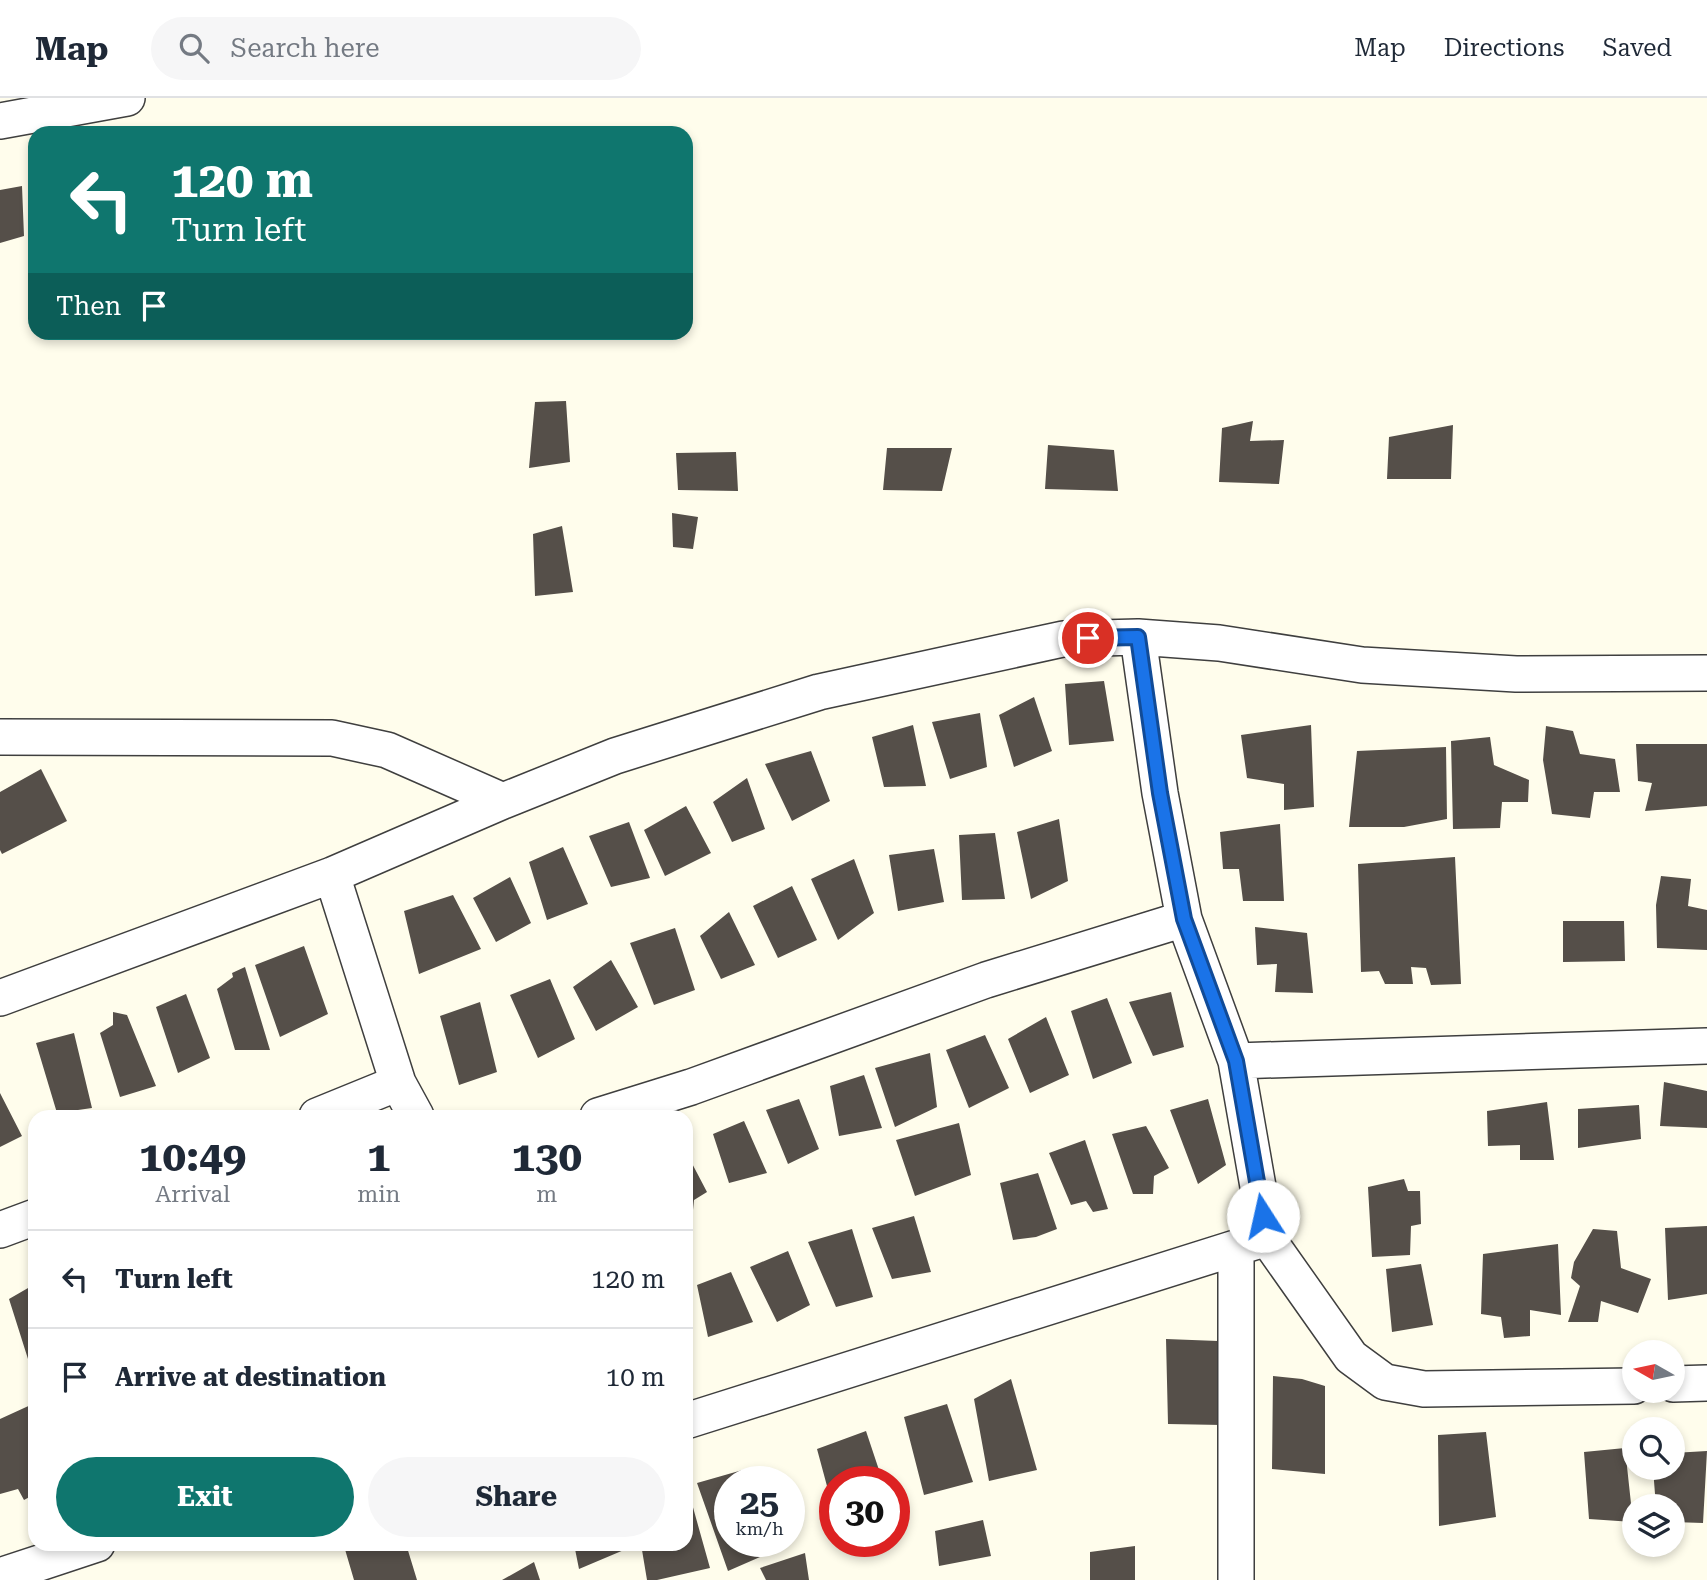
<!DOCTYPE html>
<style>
body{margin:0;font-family:"Roboto Serif",serif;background:#f6f6f7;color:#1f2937;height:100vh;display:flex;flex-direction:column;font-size:26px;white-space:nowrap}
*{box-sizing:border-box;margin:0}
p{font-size:23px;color:#747a83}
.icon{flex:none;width:38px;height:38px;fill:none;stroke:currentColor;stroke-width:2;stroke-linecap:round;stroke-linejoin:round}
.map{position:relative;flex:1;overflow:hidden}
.side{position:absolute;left:28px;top:1012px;width:665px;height:441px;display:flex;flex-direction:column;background:#fff;border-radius:21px;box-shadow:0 4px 10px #0003}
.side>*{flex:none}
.hud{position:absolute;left:28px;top:28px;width:665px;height:214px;border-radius:21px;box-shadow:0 4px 10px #0003;background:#0f766e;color:#fff;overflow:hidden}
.needle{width:46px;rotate:279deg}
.fabs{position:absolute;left:1622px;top:1242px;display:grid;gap:14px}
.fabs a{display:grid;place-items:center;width:63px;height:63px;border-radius:50%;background:#fff;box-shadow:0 4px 10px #0003;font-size:35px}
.speed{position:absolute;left:714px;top:1368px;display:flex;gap:14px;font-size:35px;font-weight:700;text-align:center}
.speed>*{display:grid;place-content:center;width:91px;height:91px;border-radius:50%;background:#fff;box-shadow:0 4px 10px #0003;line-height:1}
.speed small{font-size:18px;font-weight:400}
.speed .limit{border:10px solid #d22;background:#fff;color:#111}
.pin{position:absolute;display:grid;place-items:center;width:60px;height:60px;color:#fff;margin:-30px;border:4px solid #fff;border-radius:50%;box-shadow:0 2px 7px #0007}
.me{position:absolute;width:77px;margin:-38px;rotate:350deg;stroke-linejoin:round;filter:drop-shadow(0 0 5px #0008)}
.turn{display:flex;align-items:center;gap:24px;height:147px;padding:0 28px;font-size:32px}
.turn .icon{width:91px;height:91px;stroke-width:2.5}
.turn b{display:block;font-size:49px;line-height:60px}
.then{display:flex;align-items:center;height:66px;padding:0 28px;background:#0003;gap:14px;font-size:26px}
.eta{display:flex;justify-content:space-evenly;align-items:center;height:119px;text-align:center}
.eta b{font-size:42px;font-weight:700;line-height:49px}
.button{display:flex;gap:14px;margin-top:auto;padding:14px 28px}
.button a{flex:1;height:80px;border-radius:42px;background:#0f766e;color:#fff;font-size:28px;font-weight:700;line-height:80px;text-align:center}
.button a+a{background:#f6f6f7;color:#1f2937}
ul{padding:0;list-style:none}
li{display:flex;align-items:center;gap:21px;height:98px;padding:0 28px;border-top:2px solid #e0e1e3}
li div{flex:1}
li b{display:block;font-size:26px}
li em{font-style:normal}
header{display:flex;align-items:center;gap:42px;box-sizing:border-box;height:98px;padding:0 35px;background:#fff;border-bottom:2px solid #e0e1e3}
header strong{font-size:33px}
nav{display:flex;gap:38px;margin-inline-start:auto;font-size:24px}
.search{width:490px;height:63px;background:#f6f6f7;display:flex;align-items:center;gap:18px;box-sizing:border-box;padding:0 24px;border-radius:38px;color:#747a83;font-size:26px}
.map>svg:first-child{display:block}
.building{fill:#554f49}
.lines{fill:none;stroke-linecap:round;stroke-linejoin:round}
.street-casing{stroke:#3f3f3f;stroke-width:38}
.street{stroke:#fff;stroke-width:35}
.route-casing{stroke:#114b97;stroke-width:18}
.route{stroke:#1a73e8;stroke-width:12}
</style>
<header>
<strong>Map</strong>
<div class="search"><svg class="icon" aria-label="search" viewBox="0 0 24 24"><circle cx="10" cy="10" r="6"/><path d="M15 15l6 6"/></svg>Search here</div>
<nav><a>Map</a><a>Directions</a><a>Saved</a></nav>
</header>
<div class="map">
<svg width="1707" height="1482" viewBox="0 0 1707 1482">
<rect width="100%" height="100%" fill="#fffdec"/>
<path class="building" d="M22 88 24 138 0 145V92Z
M566 303 570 364 529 370 535 304Z
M1253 323 1250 343 1284 342 1279 386 1219 384 1222 330Z
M1453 327 1451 381H1387L1389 339Z
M1048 347 1114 352 1118 393 1045 391Z
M887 350H952L942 393 883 392Z
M736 354 738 393 678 392 676 355Z
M672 415 698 419 693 451 673 449Z
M562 428 573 494 535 498 533 436Z
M1104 583 1114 643 1069 647 1065 586Z
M1034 599 1052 653 1014 669 999 617Z
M980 615 987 669 950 681 932 624Z
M913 627 926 688 884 689 872 639Z
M1311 627 1314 709 1284 712V686L1247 680 1241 637Z
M1546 628 1573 633 1580 656 1615 661 1620 694H1594L1590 720 1552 716 1543 662Z
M1490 639 1494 667 1529 682 1528 704H1502L1500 730 1453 731 1451 643Z
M1636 646H1707V708L1645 713 1652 685 1638 683Z
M1446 649 1447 721 1404 729H1349L1357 653Z
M811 653 830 703 792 723 765 666Z
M41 671 67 723 2 756 0 752V694Z
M747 680 765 731 732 744 713 704Z
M686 708 711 755 665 778 644 732Z
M1059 721 1068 783 1031 801 1017 734Z
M629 724 650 780 611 789 589 738Z
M1280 726 1284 803H1243L1239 771H1223L1220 734Z
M995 735 1005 801 962 802 959 737Z
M563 749 588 806 547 822 529 764Z
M934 751 944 804 898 813 889 757Z
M1455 759 1461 886 1431 887 1426 870 1411 869 1413 886H1385L1379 873 1361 874 1358 766Z
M854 761 874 815 838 842 811 781Z
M1661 778 1691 781 1688 808 1707 812V852L1657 850 1656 807Z
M510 779 531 825 496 844 473 800Z
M792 788 817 842 778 860 753 808Z
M453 797 481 851 419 876 404 813Z
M729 814 755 867 721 881 700 838Z
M1563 823H1624L1625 863 1563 864Z
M1255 829 1307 835 1313 895 1275 894 1277 866 1257 867Z
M675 830 695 892 654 907 630 845Z
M304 848 328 916 280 939 255 867Z
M611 862 638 909 596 933 573 889Z
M245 869 270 952H235L217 891 233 879 232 875Z
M550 881 575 941 538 960 510 897Z
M1171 894 1184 949 1153 958 1129 904Z
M186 896 210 960 178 975 156 909Z
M1107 900 1132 965 1093 981 1071 913Z
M480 904 497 974 459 987 440 918Z
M113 914 127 917 156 988 120 999 100 935 113 927Z
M1046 919 1069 977 1030 995 1008 941Z
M74 935 92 1010 57 1015 36 945Z
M985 937 1009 990 969 1010 946 952Z
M930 955 937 1009 895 1029 875 970Z
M864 977 882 1030 839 1038 830 988Z
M1664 984 1707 993V1030L1660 1028Z
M0 995 22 1038 0 1049Z
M799 1001 819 1051 788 1066 766 1012Z
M1208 1001 1226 1067 1198 1086 1170 1012Z
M1547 1004 1554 1062H1520V1047L1488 1048 1487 1013Z
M1639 1007 1641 1041 1578 1050V1011Z
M744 1023 767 1075 729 1085 713 1036Z
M959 1025 971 1077 915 1098 896 1042Z
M1146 1028 1169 1070 1154 1078 1153 1096H1133L1112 1036Z
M1085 1042 1108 1111 1093 1114 1086 1103 1071 1107 1049 1055Z
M686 1054 707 1094 694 1102 693 1112 686 1113Z
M1038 1075 1057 1131 1036 1139 1013 1142 1000 1085Z
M1404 1081 1408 1093H1420L1421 1126 1411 1128 1410 1157 1372 1159 1368 1089Z
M914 1118 931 1174 892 1181 872 1130Z
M1707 1128V1196L1668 1202 1665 1130Z
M852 1131 873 1199 836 1209 808 1144Z
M1593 1131 1617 1133 1621 1170 1651 1181 1638 1215 1601 1203 1598 1224H1568L1580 1188 1571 1180 1574 1164Z
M1558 1146 1561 1217 1530 1212V1238L1504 1240 1501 1219 1481 1216 1483 1156Z
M788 1153 810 1207 777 1224 750 1169Z
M1421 1166 1433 1227 1392 1234 1386 1171Z
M731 1174 753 1224 708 1239 697 1187Z
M35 1186V1258L28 1261 9 1201Z
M1166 1241 1218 1243 1222 1327 1168 1326Z
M1273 1278 1302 1281 1325 1288V1376L1272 1371Z
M1011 1281 1037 1372 989 1383 974 1301Z
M35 1305V1396L24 1402 18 1391 0 1396V1321Z
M947 1306 973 1384 924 1397 904 1319Z
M866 1333 883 1384H835L834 1414 817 1351Z
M1486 1334 1496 1419 1439 1428 1438 1337Z
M1625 1350 1633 1424 1589 1421 1584 1354Z
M1707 1353 1703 1425 1673 1424V1409H1656L1653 1370H1673V1355Z
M746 1371 749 1384H730V1444H766L769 1455 728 1473 697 1385Z
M687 1388 710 1470 657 1482H647L641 1446H686Z
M983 1422 991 1458 939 1468 935 1433Z
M351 1446H406L417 1482H354L344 1448Z
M574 1446H630L631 1449 579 1471Z
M1135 1448V1482H1090V1454Z
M805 1455 809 1482H766L760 1470Z
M534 1464 540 1482H502Z"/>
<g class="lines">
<g class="street-casing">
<path id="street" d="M0 23 127 0
M1138 539 1219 545 1362 567 1516 576 1707 575
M0 639 332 640 387 652 503 703
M332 777 398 985 416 1018
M0 900 332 777 503 703 615 658 819 594 1063 541 1138 539 1160 695 1184 821 986 882 691 989 598 1018
M1236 963 1707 948
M317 1018 398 985
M0 1132 35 1119
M1267 1140 1351 1259 1385 1284 1424 1291 1634 1288
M1673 1286 1707 1285
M686 1323 1267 1140 1236 963 1184 821
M0 1478 97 1446
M1236 1482V1150"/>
</g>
<use href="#street" class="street"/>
</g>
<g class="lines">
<g class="route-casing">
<path id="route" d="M1088 540 1138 539 1160 695 1184 821 1236 963 1263 1118"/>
</g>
<use href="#route" class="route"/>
</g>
</svg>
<div class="fabs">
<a><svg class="needle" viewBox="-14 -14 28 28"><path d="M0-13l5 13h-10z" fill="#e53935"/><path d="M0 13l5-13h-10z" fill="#747a83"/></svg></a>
<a><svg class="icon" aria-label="search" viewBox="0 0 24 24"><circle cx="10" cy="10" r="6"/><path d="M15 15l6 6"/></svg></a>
<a><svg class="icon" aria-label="layers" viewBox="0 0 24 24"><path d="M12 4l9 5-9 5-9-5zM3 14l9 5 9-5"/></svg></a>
</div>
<div class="speed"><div>25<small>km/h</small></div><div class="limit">30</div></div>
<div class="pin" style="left:1088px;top:540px;background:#d93025"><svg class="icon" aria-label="arrive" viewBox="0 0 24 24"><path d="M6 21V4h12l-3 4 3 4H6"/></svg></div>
<svg class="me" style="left:1263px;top:1118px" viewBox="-20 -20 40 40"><circle r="19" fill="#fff"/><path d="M0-13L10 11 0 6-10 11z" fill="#1a73e8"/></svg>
<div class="hud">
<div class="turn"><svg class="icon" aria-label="left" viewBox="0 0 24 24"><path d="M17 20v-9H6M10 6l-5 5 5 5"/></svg><div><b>120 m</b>Turn left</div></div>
<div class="then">Then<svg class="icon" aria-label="arrive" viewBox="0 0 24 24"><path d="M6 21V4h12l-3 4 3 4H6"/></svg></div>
</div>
<section class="side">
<div class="eta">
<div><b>10:49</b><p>Arrival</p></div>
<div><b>1</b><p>min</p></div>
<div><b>130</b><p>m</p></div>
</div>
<ul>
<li><svg class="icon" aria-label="left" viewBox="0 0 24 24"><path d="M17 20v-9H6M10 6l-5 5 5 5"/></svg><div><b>Turn left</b></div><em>120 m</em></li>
<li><svg class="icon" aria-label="arrive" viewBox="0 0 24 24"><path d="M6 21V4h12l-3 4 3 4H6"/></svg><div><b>Arrive at destination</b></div><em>10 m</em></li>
</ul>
<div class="button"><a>Exit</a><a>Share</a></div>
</section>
</div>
